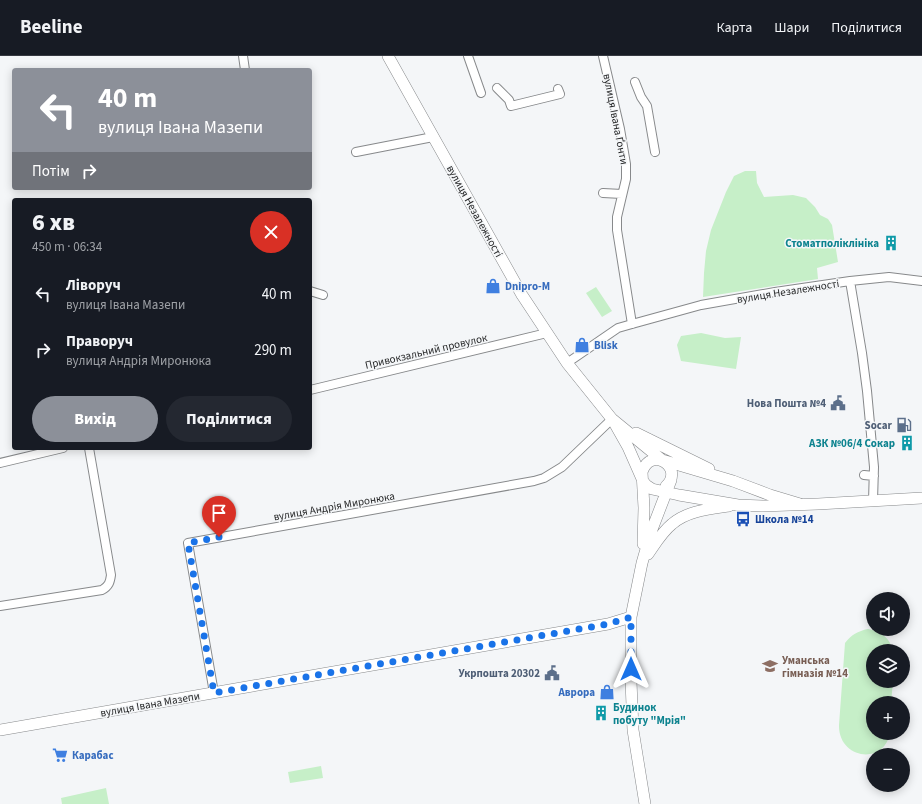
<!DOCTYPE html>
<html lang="uk">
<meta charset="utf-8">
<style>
body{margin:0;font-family:"Source Sans 3",sans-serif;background:#242831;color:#f1f3f6;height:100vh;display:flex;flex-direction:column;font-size:15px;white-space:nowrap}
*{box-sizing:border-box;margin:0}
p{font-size:13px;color:#9ea1a6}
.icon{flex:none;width:22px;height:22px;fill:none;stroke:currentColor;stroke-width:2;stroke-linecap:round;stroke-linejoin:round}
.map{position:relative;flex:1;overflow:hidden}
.drawer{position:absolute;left:12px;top:142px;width:300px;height:252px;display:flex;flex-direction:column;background:#171b24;border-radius:4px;box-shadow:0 2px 10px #0003}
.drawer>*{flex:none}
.top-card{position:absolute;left:12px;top:12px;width:300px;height:122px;border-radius:4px;box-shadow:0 2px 10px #0003;background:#8c9099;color:#fff;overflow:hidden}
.tools{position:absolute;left:866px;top:536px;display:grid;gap:8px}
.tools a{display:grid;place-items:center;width:44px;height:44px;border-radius:50%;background:#171b24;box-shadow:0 2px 10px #0003;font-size:20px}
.pin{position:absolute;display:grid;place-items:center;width:34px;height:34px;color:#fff;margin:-41px -17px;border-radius:50% 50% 50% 0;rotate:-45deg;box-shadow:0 0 4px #0007}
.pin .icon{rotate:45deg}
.me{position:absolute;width:44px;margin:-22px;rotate:0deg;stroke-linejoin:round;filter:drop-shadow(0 0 3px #0008)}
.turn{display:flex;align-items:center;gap:14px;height:84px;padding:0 20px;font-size:18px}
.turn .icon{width:52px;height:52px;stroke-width:2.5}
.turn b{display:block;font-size:28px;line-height:34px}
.then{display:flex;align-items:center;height:38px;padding:0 20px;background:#0003;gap:8px;font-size:15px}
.round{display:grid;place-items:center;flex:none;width:42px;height:42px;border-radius:21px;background:#242831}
.summary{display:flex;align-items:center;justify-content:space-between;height:68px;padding:0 20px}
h1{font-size:24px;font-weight:800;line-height:30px}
.cta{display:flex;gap:8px;margin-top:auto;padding:8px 20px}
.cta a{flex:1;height:46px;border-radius:24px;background:#8c9099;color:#fff;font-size:16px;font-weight:800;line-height:46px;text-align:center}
.cta a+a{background:#242831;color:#f1f3f6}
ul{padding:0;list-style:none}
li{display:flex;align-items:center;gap:12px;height:56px;padding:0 20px}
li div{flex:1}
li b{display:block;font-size:15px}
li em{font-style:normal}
header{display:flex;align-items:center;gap:24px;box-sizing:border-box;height:56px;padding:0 20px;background:#171b24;border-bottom:1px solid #363941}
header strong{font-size:19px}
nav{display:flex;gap:22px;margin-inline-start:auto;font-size:14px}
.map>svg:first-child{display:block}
.green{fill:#c6efc8}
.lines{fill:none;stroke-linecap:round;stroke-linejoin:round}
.minor-casing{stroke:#87898b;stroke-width:10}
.secondary-casing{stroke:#87898b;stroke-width:12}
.minor{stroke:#fff;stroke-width:8}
.secondary{stroke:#fff;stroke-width:11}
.route{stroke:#1a73e8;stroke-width:7;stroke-dasharray:0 12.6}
.labels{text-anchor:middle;stroke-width:3;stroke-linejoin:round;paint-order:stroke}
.street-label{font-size:11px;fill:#262728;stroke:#f4f6f8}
.culture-label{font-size:11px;font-weight:bold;fill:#0d838f;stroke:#f4f6f8;text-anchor:end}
.shop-label{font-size:11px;font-weight:bold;fill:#366cbe;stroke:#f4f6f8;text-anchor:start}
.service-label{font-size:11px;font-weight:bold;fill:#4e5e75;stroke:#f4f6f8;text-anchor:end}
.transit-label{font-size:11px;font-weight:bold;fill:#164399;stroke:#f4f6f8;text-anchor:start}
.education-label{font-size:11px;font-weight:bold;fill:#785e54;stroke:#f4f6f8;text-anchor:start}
</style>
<header>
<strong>Beeline</strong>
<nav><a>Карта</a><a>Шари</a><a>Поділитися</a></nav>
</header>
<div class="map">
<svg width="922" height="748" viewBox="0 0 922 748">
<rect width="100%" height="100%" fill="#f4f6f8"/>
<path class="green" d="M745 115H756L757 127 764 141 793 139 806 142 815 151 820 159 828 163 832 169 838 206 817 212 818 223 703 241 704 217 706 195 711 174 726 136 734 120Z
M596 231 612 255 602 261 586 237Z
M701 277 725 282 741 281 736 313 681 305 677 289 681 280Z
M868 573C881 575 890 582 893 595H873V625H893L891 647H873V677H890C884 710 838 703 839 669L845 587C851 579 858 575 868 573Z
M321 710 323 722 290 727 288 716Z
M106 732 109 748H62L61 742Z"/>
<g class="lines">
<g class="minor-casing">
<path id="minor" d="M243 0 245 14
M468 0 481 37
M603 0 620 73 626 108V123L617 161V174L632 268
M635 26 641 41 647 50 655 96
M497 32 509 44 511 50 560 38 558 33
M356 96 433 81
M603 137 622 138
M850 225 889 221 922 225
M310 235 323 239
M567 307 618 272 632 268 701 249 775 236 850 225 862 297 867 335 874 411 873 445
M310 334 547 277
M0 407 63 392
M864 419 874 420
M0 550 102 534C109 530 110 526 111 519L89 392
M214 637 188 487 534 425 544 422 562 411 612 363"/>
</g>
<g class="secondary-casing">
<path id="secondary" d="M388 0 522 239 567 307 612 363 662 404 733 425 770 439 800 448
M615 368 628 391 643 425 646 429 652 433 679 439 738 449 762 450 818 448 922 442
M636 377 709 413
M643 488 644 452 642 416C651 389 685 412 666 430
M648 498C655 488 662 476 672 468 687 455 709 453 729 450
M0 674 608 568 631 561
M645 748 633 674 631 625V561L642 507 651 476 671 424"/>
</g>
<use href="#minor" class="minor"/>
<use href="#secondary" class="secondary"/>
</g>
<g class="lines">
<path class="route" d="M219 481 188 487 214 637 608 568 631 561V613"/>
</g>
<defs>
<g id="building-bare" transform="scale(1.2)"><path d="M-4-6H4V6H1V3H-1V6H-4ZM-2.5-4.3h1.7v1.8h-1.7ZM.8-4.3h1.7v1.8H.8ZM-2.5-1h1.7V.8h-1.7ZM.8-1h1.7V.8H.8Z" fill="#0f9aa8" stroke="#f4f6f8" stroke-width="2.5" paint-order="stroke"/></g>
<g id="shop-bare" transform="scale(1.2)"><path d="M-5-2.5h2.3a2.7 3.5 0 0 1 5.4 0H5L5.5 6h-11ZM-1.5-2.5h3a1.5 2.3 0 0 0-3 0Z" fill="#3f7fe0" stroke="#f4f6f8" stroke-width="2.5" paint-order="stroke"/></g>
<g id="civic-bare" transform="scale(1.2)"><path d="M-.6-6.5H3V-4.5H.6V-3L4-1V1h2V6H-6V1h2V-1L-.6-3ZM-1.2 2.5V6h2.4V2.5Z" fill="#5c6f8a" stroke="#f4f6f8" stroke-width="2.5" paint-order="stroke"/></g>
<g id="fuel-bare" transform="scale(1.2)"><path d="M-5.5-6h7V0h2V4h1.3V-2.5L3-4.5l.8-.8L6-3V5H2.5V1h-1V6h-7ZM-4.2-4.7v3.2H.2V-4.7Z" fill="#5c6f8a" stroke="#f4f6f8" stroke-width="2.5" paint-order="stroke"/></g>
<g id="bus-bare" transform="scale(1.2)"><path d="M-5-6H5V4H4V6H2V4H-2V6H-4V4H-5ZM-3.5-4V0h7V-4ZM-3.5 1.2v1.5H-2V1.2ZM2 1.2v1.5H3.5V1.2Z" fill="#1a4fb4" stroke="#f4f6f8" stroke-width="2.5" paint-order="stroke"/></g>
<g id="school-bare" transform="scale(1.2)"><path d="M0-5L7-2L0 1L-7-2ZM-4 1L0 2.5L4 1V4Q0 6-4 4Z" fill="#8d6e63" stroke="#f4f6f8" stroke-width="2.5" paint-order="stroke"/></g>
<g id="supermarket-bare" transform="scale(1.2)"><path d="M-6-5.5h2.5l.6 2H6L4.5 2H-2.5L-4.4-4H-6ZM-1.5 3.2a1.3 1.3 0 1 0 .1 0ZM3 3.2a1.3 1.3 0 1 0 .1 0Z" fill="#3f7fe0" stroke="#f4f6f8" stroke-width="2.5" paint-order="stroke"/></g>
</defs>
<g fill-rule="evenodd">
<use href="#building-bare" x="891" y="187"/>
<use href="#shop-bare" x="493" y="230"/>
<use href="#shop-bare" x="582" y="289"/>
<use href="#civic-bare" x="838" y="347"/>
<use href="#fuel-bare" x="904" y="369"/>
<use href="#building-bare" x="907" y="387"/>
<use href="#bus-bare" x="743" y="463"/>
<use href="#school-bare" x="770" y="610"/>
<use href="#civic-bare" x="552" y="617"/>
<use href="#shop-bare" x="607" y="636"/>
<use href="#building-bare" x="601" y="657"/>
<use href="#supermarket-bare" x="60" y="699"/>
</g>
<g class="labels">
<g class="street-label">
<text transform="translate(616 63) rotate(79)" y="4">вулиця Івана Ґонти</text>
<text transform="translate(475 155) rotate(61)" y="4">вулиця Незалежності</text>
<text transform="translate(788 235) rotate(-9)" y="4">вулиця Незалежності</text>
<text transform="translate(426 295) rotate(-13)" y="4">Привокзальний провулок</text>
<text transform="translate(334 450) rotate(-10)" y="4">вулиця Андрія Миронюка</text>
<text transform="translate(150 648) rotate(-10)" y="4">вулиця Івана Мазепи</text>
</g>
<g class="culture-label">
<text x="879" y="191">Стоматполіклініка</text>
<text x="895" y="391">АЗК №06/4 Сокар</text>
<text x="613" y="655" text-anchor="start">Будинок<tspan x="613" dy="13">побуту "Мрія"</tspan></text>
</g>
<g class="shop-label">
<text x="505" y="234">Dnipro-M</text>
<text x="594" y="293">Blisk</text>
<text x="595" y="640" text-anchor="end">Аврора</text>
<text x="72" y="703">Карабас</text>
</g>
<g class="service-label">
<text x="826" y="351">Нова Пошта №4</text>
<text x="892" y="373">Socar</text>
<text x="540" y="621">Укрпошта 20302</text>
</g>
<g class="transit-label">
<text x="755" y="467">Школа №14</text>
</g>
<g class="education-label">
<text x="782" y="608">Уманська<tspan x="782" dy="13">гімназія №14</tspan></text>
</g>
</g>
</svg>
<div class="tools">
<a><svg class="icon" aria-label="sound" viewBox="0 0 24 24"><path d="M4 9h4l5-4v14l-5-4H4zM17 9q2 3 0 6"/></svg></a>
<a><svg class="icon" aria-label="layers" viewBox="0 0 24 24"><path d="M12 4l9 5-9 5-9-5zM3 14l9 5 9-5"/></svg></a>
<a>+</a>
<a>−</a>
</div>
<div class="pin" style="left:219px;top:481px;background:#d93025"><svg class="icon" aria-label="arrive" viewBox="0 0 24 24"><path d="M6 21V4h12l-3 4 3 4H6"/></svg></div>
<svg class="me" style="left:631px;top:613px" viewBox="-20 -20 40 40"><path d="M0-17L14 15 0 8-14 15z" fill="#1a73e8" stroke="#fff" stroke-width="4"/></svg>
<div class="top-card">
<div class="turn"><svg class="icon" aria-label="left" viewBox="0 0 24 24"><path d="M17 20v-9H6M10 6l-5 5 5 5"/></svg><div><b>40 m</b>вулиця Івана Мазепи</div></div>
<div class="then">Потім<svg class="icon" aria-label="right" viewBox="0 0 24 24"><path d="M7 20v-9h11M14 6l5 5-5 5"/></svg></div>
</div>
<section class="drawer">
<div class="summary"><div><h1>6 хв</h1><p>450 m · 06:34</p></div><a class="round" style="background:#d93025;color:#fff"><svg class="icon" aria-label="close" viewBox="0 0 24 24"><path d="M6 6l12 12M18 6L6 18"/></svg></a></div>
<ul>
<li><svg class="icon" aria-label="left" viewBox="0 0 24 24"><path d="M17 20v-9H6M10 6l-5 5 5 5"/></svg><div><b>Ліворуч</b><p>вулиця Івана Мазепи</p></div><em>40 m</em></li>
<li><svg class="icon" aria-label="right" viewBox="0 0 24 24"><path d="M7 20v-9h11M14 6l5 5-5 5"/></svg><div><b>Праворуч</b><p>вулиця Андрія Миронюка</p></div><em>290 m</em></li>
</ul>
<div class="cta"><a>Вихід</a><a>Поділитися</a></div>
</section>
</div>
